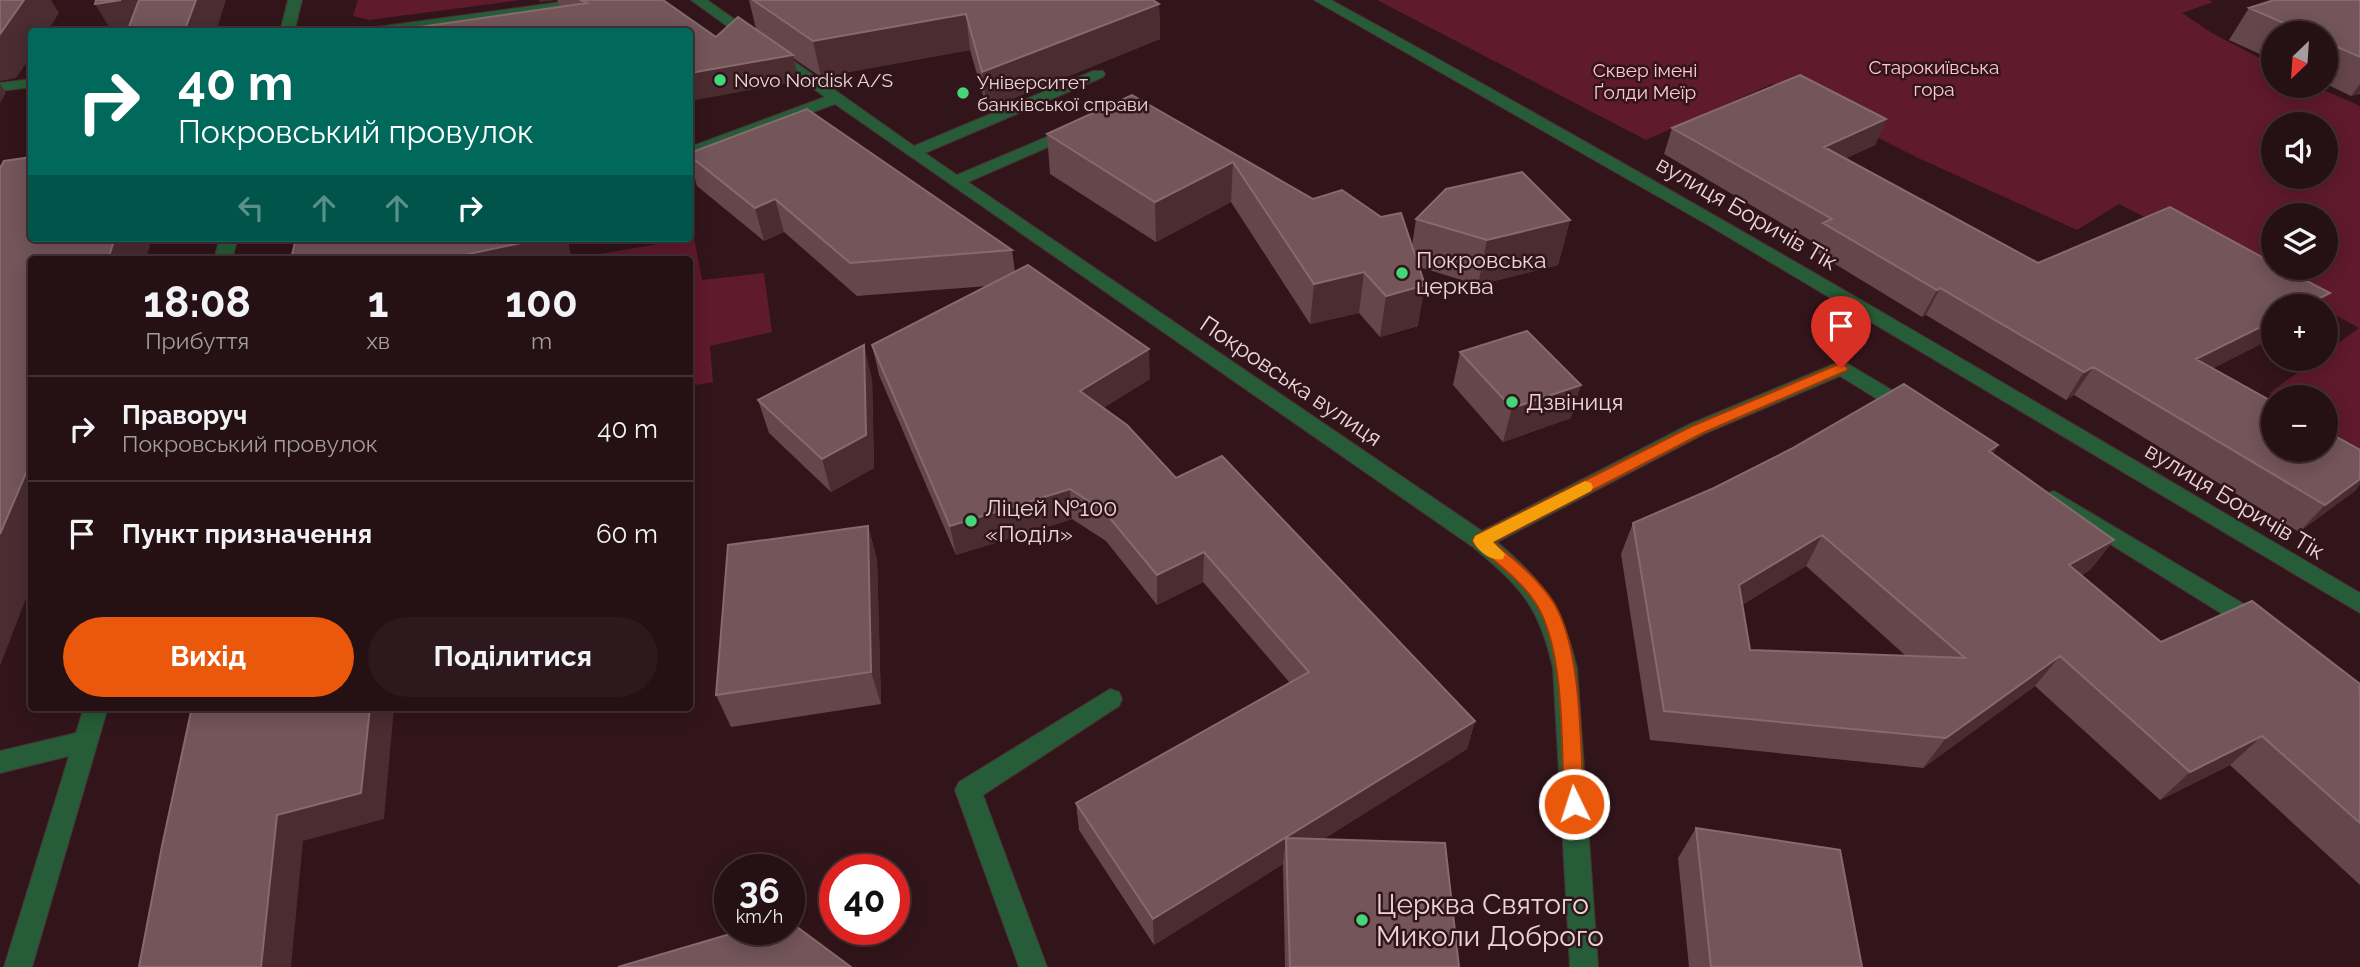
<!DOCTYPE html>
<html lang="uk">
<meta charset="utf-8">
<style>
body{margin:0;font-family:Raleway,sans-serif;background:#2d191d;color:#f1f3f6;height:100vh;display:flex;flex-direction:column;font-size:26px;white-space:nowrap}
*{box-sizing:border-box;margin:0}
p{font-size:23px;color:#a39da0}
.icon{flex:none;width:38px;height:38px;fill:none;stroke:currentColor;stroke-width:2;stroke-linecap:round;stroke-linejoin:round}
.map{position:relative;flex:1;overflow:hidden}
.sheet{position:absolute;left:28px;top:256px;width:665px;height:455px;display:flex;flex-direction:column;background:#251014;border-radius:7px;box-shadow:0 4px 18px #0003,0 0 0 2px #423034}
.sheet>*{flex:none}
.guide{position:absolute;left:28px;top:28px;width:665px;height:214px;border-radius:7px;box-shadow:0 4px 18px #0003,0 0 0 2px #423034;background:#00695c;color:#fff;overflow:hidden}
.needle{width:46px;rotate:205deg}
.buttons{position:absolute;left:2261px;top:21px;display:grid;gap:14px}
.buttons a{display:grid;place-items:center;width:77px;height:77px;border-radius:50%;background:#251014;box-shadow:0 4px 18px #0003,0 0 0 2px #423034;font-size:35px}
.speed{position:absolute;left:714px;top:854px;display:flex;gap:14px;font-size:35px;font-weight:700;text-align:center}
.speed>*{display:grid;place-content:center;width:91px;height:91px;border-radius:50%;background:#251014;box-shadow:0 4px 18px #0003,0 0 0 2px #423034;line-height:1}
.speed small{font-size:18px;font-weight:400}
.speed .limit{border:10px solid #d22;background:#fff;color:#111}
.pin{position:absolute;display:grid;place-items:center;width:60px;height:60px;color:#fff;margin:-72px -30px;border-radius:50% 50% 50% 0;rotate:-45deg;box-shadow:0 0 7px #0007}
.pin .icon{rotate:45deg}
.me{position:absolute;width:77px;margin:-38px;rotate:356deg;stroke-linejoin:round;filter:drop-shadow(0 0 5px #0008)}
.turn{display:flex;align-items:center;gap:24px;height:147px;padding:0 35px;font-size:32px}
.turn .icon{width:91px;height:91px;stroke-width:2.5}
.turn b{display:block;font-size:49px;line-height:60px}
.lanes{display:flex;align-items:center;height:66px;padding:0 35px;background:#0003;justify-content:center;gap:35px;direction:ltr}
.lanes .off{opacity:.35}
.eta{display:flex;justify-content:space-evenly;align-items:center;height:119px;text-align:center}
.eta b{font-size:42px;font-weight:700;line-height:49px}
.primary-button{display:flex;gap:14px;margin-top:auto;padding:14px 35px}
.primary-button a{flex:1;height:80px;border-radius:42px;background:#ea580c;color:#fff;font-size:28px;font-weight:700;line-height:80px;text-align:center}
.primary-button a+a{background:#2d191d;color:#f1f3f6}
ul{padding:0;list-style:none}
li{display:flex;align-items:center;gap:21px;height:105px;padding:0 35px;border-top:2px solid #423034}
li div{flex:1}
li b{display:block;font-size:26px}
li em{font-style:normal}
.map>svg:first-child{display:block}
.green{fill:#5f1a2c;fill-rule:evenodd}
.lines{fill:none;stroke-linecap:round;stroke-linejoin:round}
.minor-casing{stroke:#4b3035;stroke-width:2}
.minor{fill:#265c37;fill-rule:evenodd}
.wall{fill:#65464b;fill-rule:evenodd}
.shaded-wall{fill:#4a2c31}
.building{fill:#73555a;stroke:#866a6e;stroke-width:2;fill-rule:evenodd}
.route{fill:#ea580c;stroke:#983908;stroke-width:2}
.slow{fill:#f59e0b}
.poi-dot{fill:#44d77a;stroke:#31151a;stroke-width:2.5}
.labels{text-anchor:middle;stroke-width:5;stroke-linejoin:round;paint-order:stroke}
.far-park-label{font-size:19px;fill:#ffc8d0;stroke:#31151a}
.far-poi-label{font-size:19px;fill:#ead6d8;stroke:#31151a;text-anchor:start}
.street-label{font-size:23px;fill:#ead6d8;stroke:#31151a}
.poi-label{font-size:23px;fill:#ead6d8;stroke:#31151a;text-anchor:start}
.near-poi-label{font-size:28px;fill:#ead6d8;stroke:#31151a;text-anchor:start}
</style>
<div class="map">
<svg width="2360" height="967" viewBox="0 0 2360 967">
<rect width="100%" height="100%" fill="#31151a"/>
<path class="green" d="M358 0H521L369 20 353 16Z
M1377 0H2209L2213 2 2182 13 2212 33 2273 65V86H2315L2360 106V450L2326 429V397H2276L2269 393 2317 359H2326V352L2359 328 2326 310V306H2318L2119 204 2077 230 1918 158 1772 84 1646 140ZM2273 124H2326V177H2273ZM2273 215H2326V268H2273Z
M694 238 702 280 764 273 772 332 710 346 713 382 690 386V259L582 257Z"/>
<g class="lines">
<g class="minor-casing">
<path id="minor" d="M288 0H302L294 32H280Z
M576 0H613L606 4 404 32H363L370 28Z
M691 0H707L914 146 1093 71H1103L1105 74 1103 77 925 153 957 175 1068 128H1078L1081 131 1078 134 968 182 1482 531 1690 424 1834 364H1848L1917 405 1920 410 1917 415H1903L1840 376 1704 434 1497 542C1543 580 1563 610 1577 668L1598 967H1570L1553 668C1539 606 1521 587 1473 547L835 104 690 157V147L825 97Z
M1314 0H1331C1678 190 2019 392 2360 593V613L1708 225Z
M32 79V87L0 91V83Z
M220 238H238L232 259H214Z
M2054 491 2264 616 2268 623 2264 630 2256 632 2248 630 2046 504 2043 499 2046 494Z
M1110 689 1119 692 1122 699 1119 706 983 795 1047 967H1019L955 790 959 782Z
M84 707H108L32 967H4L69 756 0 773V751L76 733Z"/>
</g>
<use href="#minor" class="minor"/>
</g>
<path class="wall" d="M557 0H663L716 37 756 29 749 0H1153L1159 4 1160 39 987 109 970 50 821 77 793 58 799 81 560 7Z
M2274 0H2360V94H2359L2351 96 2326 84V33H2273V60L2229 40 2249 8Z
M1132 95 1313 199 1412 246 1416 219 1570 220 1558 265 1478 285 1419 267 1418 326 1380 337 1359 313 1310 324 1231 202 1156 242 1050 174 1047 134Z
M1886 119 1875 145 1846 158 2038 263 2273 338 2213 368 2356 490 2299 532 2074 395 2066 400 1926 315 1922 317 1812 250 1815 243 1664 154 1672 128Z
M690 153 1012 250 1015 272 1150 379 1103 408 1176 478 1475 721 1467 749 1322 840 1459 967H1285L1283 864 1154 945 1079 830 1076 803 1290 683 1203 582 1157 605 1106 541 1072 519 956 555 879 375 872 345 988 286 857 296 784 232 764 241 697 186 690 161Z
M1460 352 1571 418 1503 442 1453 385Z
M872 379 874 468 831 492 769 433 758 400Z
M1998 445 1993 453 2114 540 2090 570 2082 575 2161 642 2360 684V885L2230 765 2160 800 2035 686 1923 768 1650 740 1621 554 1633 523ZM1806 566 1906 656 1750 650 1742 605Z
M868 526 877 560 881 704 731 727 716 695Z
M1696 828 1862 967H1689L1678 858Z"/>
<path class="shaded-wall" d="M24 0H51L59 13 47 32H32V55L16 78 0 81V34Z
M121 0H142L151 32H112L95 4Z
M196 0H226L216 32H184Z
M539 0H557L540 2Z
M1159 4 1160 39 987 109 982 72Z
M966 14 970 50 821 77 813 41Z
M793 55 799 81 690 101V73Z
M0 84 6 93 0 103Z
M2360 84V92L2359 94 2351 96Z
M1886 119 1875 145 1814 173 1824 147Z
M1233 162 1231 202 1156 242 1155 202Z
M775 199 784 232 764 241 755 208Z
M1570 220 1558 265 1478 285 1487 240Z
M115 238H152L146 259H108Z
M545 238H568L571 259H445Z
M1364 272 1359 313 1310 324 1314 284Z
M1425 285 1418 326 1380 337 1386 296Z
M1940 288 1926 315 1922 317 1937 290Z
M2330 293 2319 306H2304Z
M2273 321V338L2176 387 2196 359Z
M864 345 872 379 874 468 831 492 822 459Z
M1149 349 1150 379 1082 421 1080 391Z
M2093 367 2074 395 2066 400 2084 372Z
M1581 385 1571 418 1503 442 1512 408Z
M1998 445 1979 476 1989 451Z
M32 459V583L0 666V534Z
M2360 479V485L2356 490 2299 532 2325 505Z
M1070 489 1072 519 956 555 950 526Z
M868 526 877 560 881 704 871 672Z
M1822 535 1806 566 1724 616 1739 585Z
M2114 540 2090 570 2046 595 2069 565Z
M1204 552 1203 582 1157 605V575Z
M2060 656 2035 686 1923 768 1946 738Z
M370 707H394L384 819 303 841 291 967H261L277 815Z
M1475 721 1467 749 1287 862 1286 838 1283 864 1154 945 1153 919Z
M2262 736 2230 765 2160 800 2190 772Z"/>
<path class="building" d="M0 0H24L0 34Z
M96 0H121L95 4Z
M139 0H196L184 32H127Z
M580 0H663L716 37 738 17 793 55 690 73V32H385L587 3Z
M753 0H1153L1159 4 982 72 966 14 813 41Z
M2274 0H2357L2360 1V57L2326 42V33H2307L2249 8Z
M1800 75 1886 119 1824 147 2038 263 2170 207 2273 263V268H2282L2330 293 2304 306H2273V321L2196 359 2273 402V450H2326V431L2360 450V479L2325 505 2093 367 2084 372 1940 288 1937 290 1823 223 1832 219 1672 128Z
M1132 95 1313 199 1342 190 1381 217 1401 213 1425 285 1386 296 1364 272 1314 284 1233 162 1155 202 1047 134Z
M807 109 1012 250 850 263 775 199 755 208 690 156V153Z
M32 157V238H115L108 259H32V459L0 534V168L4 161Z
M1522 172 1570 220 1487 240 1416 219 1446 189Z
M296 238H545L445 259H291Z
M1028 265 1149 349 1080 391 1127 425 1176 478 1222 456 1475 721 1153 919 1076 803 1309 672 1204 552 1157 575 1104 511 1070 489 950 526 872 345Z
M1527 331 1581 385 1512 408 1460 352Z
M864 345 866 435 822 459 758 400Z
M1904 384 1998 445 1989 451 2114 540 2069 565 2161 642 2252 601 2360 684V687L2359 688 2360 689V823L2262 736 2190 772 2060 656 1946 738 1664 711 1633 523 1714 488 1791 449ZM1822 535 1965 658 1750 650 1739 585Z
M868 526 871 672 716 695 728 545Z
M192 707H370L361 793 277 815 261 967H139L162 846Z
M1696 828 1840 850 1862 967H1711Z
M1286 838 1445 843 1459 967H1290Z
M789 921 851 967H618L747 929H789Z"/>
<path class="route" d="M1841 363 1848 368 1846 371 1703 433 1493 542C1515 560 1538 578 1554 603 1583 652 1580 747 1584 804L1581 810 1574 813 1567 810 1564 804C1561 747 1565 661 1540 611 1526 584 1498 564 1475 545L1473 541 1475 536 1692 426Z"/>
<path class="slow" d="M1585 481 1591 483 1593 487 1591 491 1493 542 1505 554 1503 559C1491 562 1478 551 1473 541L1475 536Z"/>
<g class="poi-dot">
<circle cx="720" cy="80" r="7"/>
<circle cx="963" cy="93" r="7"/>
<circle cx="1402" cy="273" r="7"/>
<circle cx="1512" cy="402" r="7"/>
<circle cx="971" cy="521" r="7"/>
<circle cx="1362" cy="920" r="7"/>
</g>
<g class="labels">
<g class="far-park-label">
<text x="1934" y="74">Старокиївська<tspan x="1934" dy="22">гора</tspan></text>
<text x="1645" y="77">Сквер імені<tspan x="1645" dy="22">Ґолди Меїр</tspan></text>
</g>
<g class="far-poi-label">
<text x="734" y="87">Novo Nordisk A/S</text>
<text x="977" y="89">Університет<tspan x="977" dy="22">банківської справи</tspan></text>
</g>
<g class="street-label">
<text transform="translate(1747 213) rotate(30)" y="8">вулиця Боричів Тік</text>
<text transform="translate(1291 381) rotate(34)" y="8">Покровська вулиця</text>
<text transform="translate(2235 501) rotate(31)" y="8">вулиця Боричів Тік</text>
</g>
<g class="poi-label">
<text x="1416" y="268">Покровська<tspan x="1416" dy="26">церква</tspan></text>
<text x="1526" y="410">Дзвіниця</text>
<text x="985" y="516">Ліцей №100<tspan x="985" dy="26">«Поділ»</tspan></text>
</g>
<g class="near-poi-label">
<text x="1376" y="914">Церква Святого<tspan x="1376" dy="32">Миколи Доброго</tspan></text>
</g>
</g>
</svg>
<div class="buttons">
<a><svg class="needle" viewBox="-14 -14 28 28"><path d="M0-13l5 13h-10z" fill="#e53935"/><path d="M0 13l5-13h-10z" fill="#a39da0"/></svg></a>
<a><svg class="icon" aria-label="sound" viewBox="0 0 24 24"><path d="M4 9h4l5-4v14l-5-4H4zM17 9q2 3 0 6"/></svg></a>
<a><svg class="icon" aria-label="layers" viewBox="0 0 24 24"><path d="M12 4l9 5-9 5-9-5zM3 14l9 5 9-5"/></svg></a>
<a>+</a>
<a>−</a>
</div>
<div class="speed"><div>36<small>km/h</small></div><div class="limit">40</div></div>
<div class="pin" style="left:1841px;top:368px;background:#d93025"><svg class="icon" aria-label="arrive" viewBox="0 0 24 24"><path d="M6 21V4h12l-3 4 3 4H6"/></svg></div>
<svg class="me" style="left:1574px;top:804px" viewBox="-20 -20 40 40"><circle r="17" fill="#ea580c" stroke="#fff" stroke-width="3"/><path d="M0-11L8 9 0 5-8 9z" fill="#fff"/></svg>
<div class="guide">
<div class="turn"><svg class="icon" aria-label="right" viewBox="0 0 24 24"><path d="M7 20v-9h11M14 6l5 5-5 5"/></svg><div><b>40 m</b>Покровський провулок</div></div>
<div class="lanes"><svg class="icon off" aria-label="left" viewBox="0 0 24 24"><path d="M17 20v-9H6M10 6l-5 5 5 5"/></svg><svg class="icon off" aria-label="ahead" viewBox="0 0 24 24"><path d="M12 20V5M6 11l6-6 6 6"/></svg><svg class="icon off" aria-label="ahead" viewBox="0 0 24 24"><path d="M12 20V5M6 11l6-6 6 6"/></svg><svg class="icon" aria-label="right" viewBox="0 0 24 24"><path d="M7 20v-9h11M14 6l5 5-5 5"/></svg></div>
</div>
<section class="sheet">
<div class="eta">
<div><b>18:08</b><p>Прибуття</p></div>
<div><b>1</b><p>хв</p></div>
<div><b>100</b><p>m</p></div>
</div>
<ul>
<li><svg class="icon" aria-label="right" viewBox="0 0 24 24"><path d="M7 20v-9h11M14 6l5 5-5 5"/></svg><div><b>Праворуч</b><p>Покровський провулок</p></div><em>40 m</em></li>
<li><svg class="icon" aria-label="arrive" viewBox="0 0 24 24"><path d="M6 21V4h12l-3 4 3 4H6"/></svg><div><b>Пункт призначення</b></div><em>60 m</em></li>
</ul>
<div class="primary-button"><a>Вихід</a><a>Поділитися</a></div>
</section>
</div>
